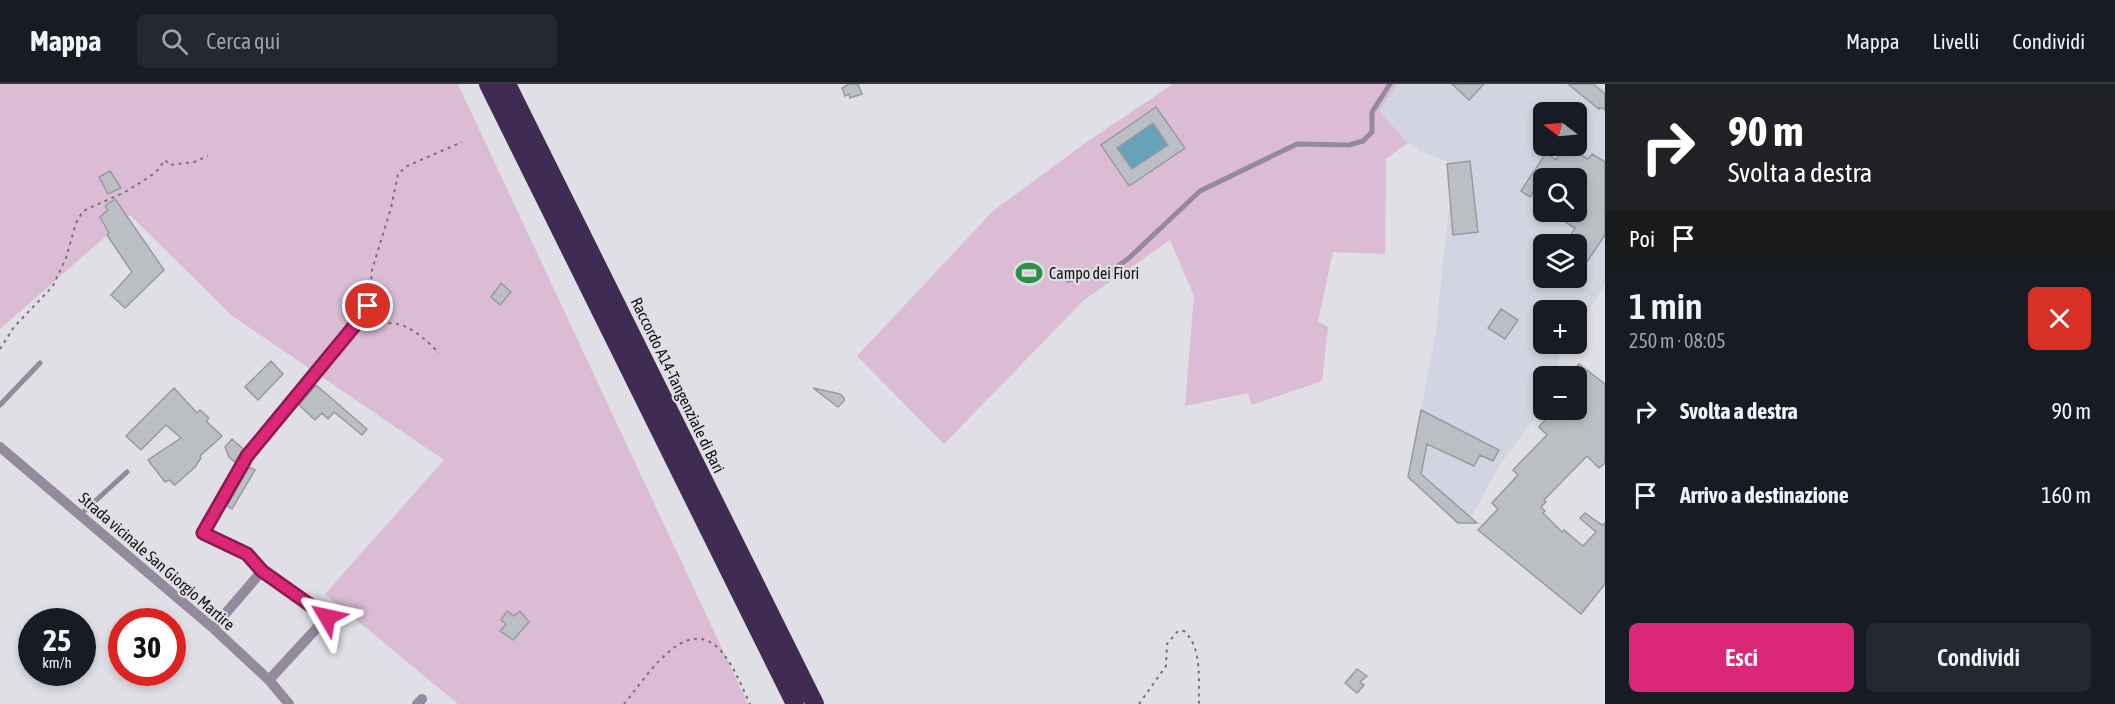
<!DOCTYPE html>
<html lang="it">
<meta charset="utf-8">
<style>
body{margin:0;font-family:"Asap Condensed",sans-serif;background:#242831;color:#f1f3f6;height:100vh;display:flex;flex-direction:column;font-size:22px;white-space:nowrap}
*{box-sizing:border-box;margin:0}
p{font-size:20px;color:#9ea1a6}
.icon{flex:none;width:33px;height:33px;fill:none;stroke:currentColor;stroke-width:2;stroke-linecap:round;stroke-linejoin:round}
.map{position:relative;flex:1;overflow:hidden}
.panel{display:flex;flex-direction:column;background:#171b24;width:510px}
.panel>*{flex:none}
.top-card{background:#202124;color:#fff;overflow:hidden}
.needle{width:39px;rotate:286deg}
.tools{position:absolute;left:1533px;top:18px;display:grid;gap:12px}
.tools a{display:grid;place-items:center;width:54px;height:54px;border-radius:9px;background:#171b24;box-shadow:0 3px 9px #0003;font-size:30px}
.speed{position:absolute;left:18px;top:524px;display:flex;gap:12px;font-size:30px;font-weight:700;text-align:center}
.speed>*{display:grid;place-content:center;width:78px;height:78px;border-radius:50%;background:#171b24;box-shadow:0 3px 9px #0003;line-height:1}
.speed small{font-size:15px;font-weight:400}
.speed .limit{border:9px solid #d22;background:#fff;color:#111}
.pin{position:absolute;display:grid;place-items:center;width:51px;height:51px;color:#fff;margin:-26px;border:3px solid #fff;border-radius:50%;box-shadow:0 2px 6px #0007}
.me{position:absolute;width:66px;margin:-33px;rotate:306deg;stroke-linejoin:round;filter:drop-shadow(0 0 4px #0008)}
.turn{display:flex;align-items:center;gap:21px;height:126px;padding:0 24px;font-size:27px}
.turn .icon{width:78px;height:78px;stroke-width:2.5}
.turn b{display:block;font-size:42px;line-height:51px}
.then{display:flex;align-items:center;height:57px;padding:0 24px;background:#0003;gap:12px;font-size:22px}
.round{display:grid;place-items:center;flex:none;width:63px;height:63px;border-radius:9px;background:#242831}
.overview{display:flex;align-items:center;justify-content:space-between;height:102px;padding:0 24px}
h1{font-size:36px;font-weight:600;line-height:45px}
.button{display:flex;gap:12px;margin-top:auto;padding:12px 24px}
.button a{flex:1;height:69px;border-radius:9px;background:#db2777;color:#fff;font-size:24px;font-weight:600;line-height:69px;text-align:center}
.button a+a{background:#242831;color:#f1f3f6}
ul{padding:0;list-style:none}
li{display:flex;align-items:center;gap:18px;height:84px;padding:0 24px}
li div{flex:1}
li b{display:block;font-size:22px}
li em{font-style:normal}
header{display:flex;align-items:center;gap:36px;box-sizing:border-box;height:84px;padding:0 30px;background:#171b24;border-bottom:2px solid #363941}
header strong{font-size:28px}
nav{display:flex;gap:33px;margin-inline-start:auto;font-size:21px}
.search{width:420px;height:54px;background:#242831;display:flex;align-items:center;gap:15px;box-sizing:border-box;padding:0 21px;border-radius:9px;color:#9ea1a6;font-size:22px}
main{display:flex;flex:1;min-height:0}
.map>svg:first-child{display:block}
.built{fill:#d2d4e1;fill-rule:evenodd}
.green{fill:#dbbcd4}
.water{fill:#68a1ba}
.building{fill:#bbbfc4;stroke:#979b9f;stroke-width:1.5;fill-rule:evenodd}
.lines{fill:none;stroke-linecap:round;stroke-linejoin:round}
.path{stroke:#747477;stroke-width:2;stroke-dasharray:3 4.5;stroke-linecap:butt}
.service{stroke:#948a9e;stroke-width:5}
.minor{stroke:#948a9e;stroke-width:10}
.motorway{stroke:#402c52;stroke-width:18}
.route-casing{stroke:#8e194d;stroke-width:15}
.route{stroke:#db2777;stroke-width:10}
.labels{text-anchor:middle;stroke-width:4.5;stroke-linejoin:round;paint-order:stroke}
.poi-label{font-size:16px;fill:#131315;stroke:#dfdfe5;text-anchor:start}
.street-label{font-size:16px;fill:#131315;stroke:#dfdfe5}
</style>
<header>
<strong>Mappa</strong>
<div class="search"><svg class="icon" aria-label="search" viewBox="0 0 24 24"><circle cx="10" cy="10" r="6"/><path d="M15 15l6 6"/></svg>Cerca qui</div>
<nav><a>Mappa</a><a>Livelli</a><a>Condividi</a></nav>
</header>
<main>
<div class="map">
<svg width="1605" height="620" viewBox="0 0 1605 620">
<rect width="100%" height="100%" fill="#dfdfe5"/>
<path class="built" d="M1397 0H1598L1605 5V200L1577 246 1576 226H1544V260H1568L1559 273 1556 292H1544L1543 324 1500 380 1470 436 1465 439H1458L1408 393 1435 254 1450 115 1447 77 1417 66 1418 63 1408 59 1379 27 1380 22ZM1544 28H1576V62H1544ZM1544 94H1576V128H1544ZM1544 160H1576V194H1544Z"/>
<path class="green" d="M0 0H458L748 620H458L325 510 444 376 231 231 130 131 0 245Z
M1173 0H1397L1379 27 1408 59 1386 75 1385 170 1333 168 1318 237 1328 243 1322 297 1252 321 1248 309 1185 322 1194 212 1170 156 1084 216 944 360 857 272 993 127 1088 57Z"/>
<path class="water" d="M1153 39 1168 61 1132 85 1117 64Z"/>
<path class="building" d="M849 0H858L862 10 850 14 849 10 845 12 842 4Z
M1452 0H1484L1469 16Z
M1568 0H1593L1605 10V26L1600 23 1599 25Z
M1156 23 1185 64 1129 102 1101 61ZM1153 39 1168 61 1132 85 1117 64Z
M1565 62 1588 75 1592 70 1605 78V151L1576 194V160H1565L1575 144 1549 128H1580L1576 125V94H1544V103L1539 99 1530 113 1521 107 1546 69 1556 76Z
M1470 77 1478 148 1453 151 1447 80Z
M110 87 121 104 108 110 99 93Z
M115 115 164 186 125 224 111 211 132 188 107 151 109 149 100 133 108 126 105 122Z
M501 199 511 208 500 221 491 213Z
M1501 225 1518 236 1505 255 1488 244Z
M271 277 283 290 258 316 245 303Z
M1579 280 1605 300V379L1599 384 1587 372 1544 416 1546 418 1541 423 1545 427 1543 429 1562 448 1564 446 1583 462 1596 448 1580 434 1585 429 1602 441 1605 439V500L1581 530 1478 446 1498 425 1492 419 1518 391 1513 386 1547 351 1539 343 1554 326H1576V292H1567Z
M316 301 367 345 362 351 334 328 328 335 322 329 315 336 299 321Z
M174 304 197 329 200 326 209 334 206 337 222 352 200 372 201 374 195 383 175 401 169 396 165 398 148 376 181 354 166 341 141 366 126 352Z
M813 304 840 310 844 314V317L838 323Z
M1421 326 1499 366 1493 377 1480 371 1474 382 1427 360 1421 390 1477 439H1458L1408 393Z
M232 355 243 365 235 378 229 373 225 363Z
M249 383 255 386 232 425 227 422Z
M507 527 514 532 520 527 529 538 513 556 500 547 506 540 501 536Z
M1357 585 1367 592 1360 598 1364 601 1357 609 1345 599Z"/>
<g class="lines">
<path class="path" d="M370 210 372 186 391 124 398 90 407 82 462 58
M374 236C384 241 390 238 398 240 414 244 428 258 439 269
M0 265 14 243 53 202 66 174 76 139 83 127 125 108 146 95 156 88 165 76 170 81 194 78 208 72
M624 620C645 595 686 527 721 567 734 582 742 603 750 620
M1139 620 1166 582 1167 560 1178 547H1184C1203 564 1198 597 1199 620"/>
<path class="service" d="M1068 196 1114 185 1129 174 1200 107 1297 60 1349 61 1363 57 1372 48V28L1390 0
M0 321 40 279
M80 431 127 388"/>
<path class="minor" d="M0 363 213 544 269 596 289 620
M213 544 262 487
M269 596 327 533 262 487 247 470 203 449 247 372 311 295 333 265 365 229 368 222
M417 620 422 615"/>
<path class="motorway" d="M488 0 795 620
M507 0 815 620"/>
</g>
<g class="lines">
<g class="route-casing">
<path id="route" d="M327 533 262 487 247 470 203 449 247 372 365 229 368 222"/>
</g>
<use href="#route" class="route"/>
</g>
<defs>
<g id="stadium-bare" transform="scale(2.07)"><path d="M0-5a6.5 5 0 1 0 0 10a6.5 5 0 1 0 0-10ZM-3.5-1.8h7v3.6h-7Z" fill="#2d9045" stroke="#dfdfe5" stroke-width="2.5" paint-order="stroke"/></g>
</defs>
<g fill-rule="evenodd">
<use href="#stadium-bare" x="1029" y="189"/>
</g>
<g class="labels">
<g class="poi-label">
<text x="1049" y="195">Campo dei Fiori</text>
</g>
<g class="street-label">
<text transform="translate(678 301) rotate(64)" y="6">Raccordo A14-Tangenziale di Bari</text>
<text transform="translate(157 477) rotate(41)" y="6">Strada vicinale San Giorgio Martire</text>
</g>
</g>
</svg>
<div class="tools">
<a><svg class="needle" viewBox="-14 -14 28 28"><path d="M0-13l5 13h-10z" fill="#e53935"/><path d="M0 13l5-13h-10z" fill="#9ea1a6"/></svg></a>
<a><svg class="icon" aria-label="search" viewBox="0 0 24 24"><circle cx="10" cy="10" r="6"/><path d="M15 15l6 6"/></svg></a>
<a><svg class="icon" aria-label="layers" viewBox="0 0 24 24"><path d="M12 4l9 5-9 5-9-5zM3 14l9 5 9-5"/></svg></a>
<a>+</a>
<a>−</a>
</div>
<div class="speed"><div>25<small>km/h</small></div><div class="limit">30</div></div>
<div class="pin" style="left:368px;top:222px;background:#d93025"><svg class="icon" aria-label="arrive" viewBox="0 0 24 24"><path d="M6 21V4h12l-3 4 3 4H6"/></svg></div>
<svg class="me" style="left:327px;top:533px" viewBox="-20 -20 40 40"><path d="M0-17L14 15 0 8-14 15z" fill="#db2777" stroke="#fff" stroke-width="4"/></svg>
</div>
<section class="panel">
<div class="top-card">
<div class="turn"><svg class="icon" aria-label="right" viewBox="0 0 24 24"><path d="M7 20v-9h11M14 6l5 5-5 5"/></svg><div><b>90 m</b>Svolta a destra</div></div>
<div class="then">Poi<svg class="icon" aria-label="arrive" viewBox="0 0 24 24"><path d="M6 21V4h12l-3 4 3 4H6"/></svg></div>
</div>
<div class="overview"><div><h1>1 min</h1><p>250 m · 08:05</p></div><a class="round" style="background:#d93025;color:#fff"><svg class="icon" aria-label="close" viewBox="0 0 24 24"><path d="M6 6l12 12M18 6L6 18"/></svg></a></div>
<ul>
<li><svg class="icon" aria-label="right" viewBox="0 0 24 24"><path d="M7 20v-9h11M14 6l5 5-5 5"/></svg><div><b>Svolta a destra</b></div><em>90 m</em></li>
<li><svg class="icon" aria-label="arrive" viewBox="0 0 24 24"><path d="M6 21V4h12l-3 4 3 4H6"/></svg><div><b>Arrivo a destinazione</b></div><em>160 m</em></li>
</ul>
<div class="button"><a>Esci</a><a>Condividi</a></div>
</section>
</main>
